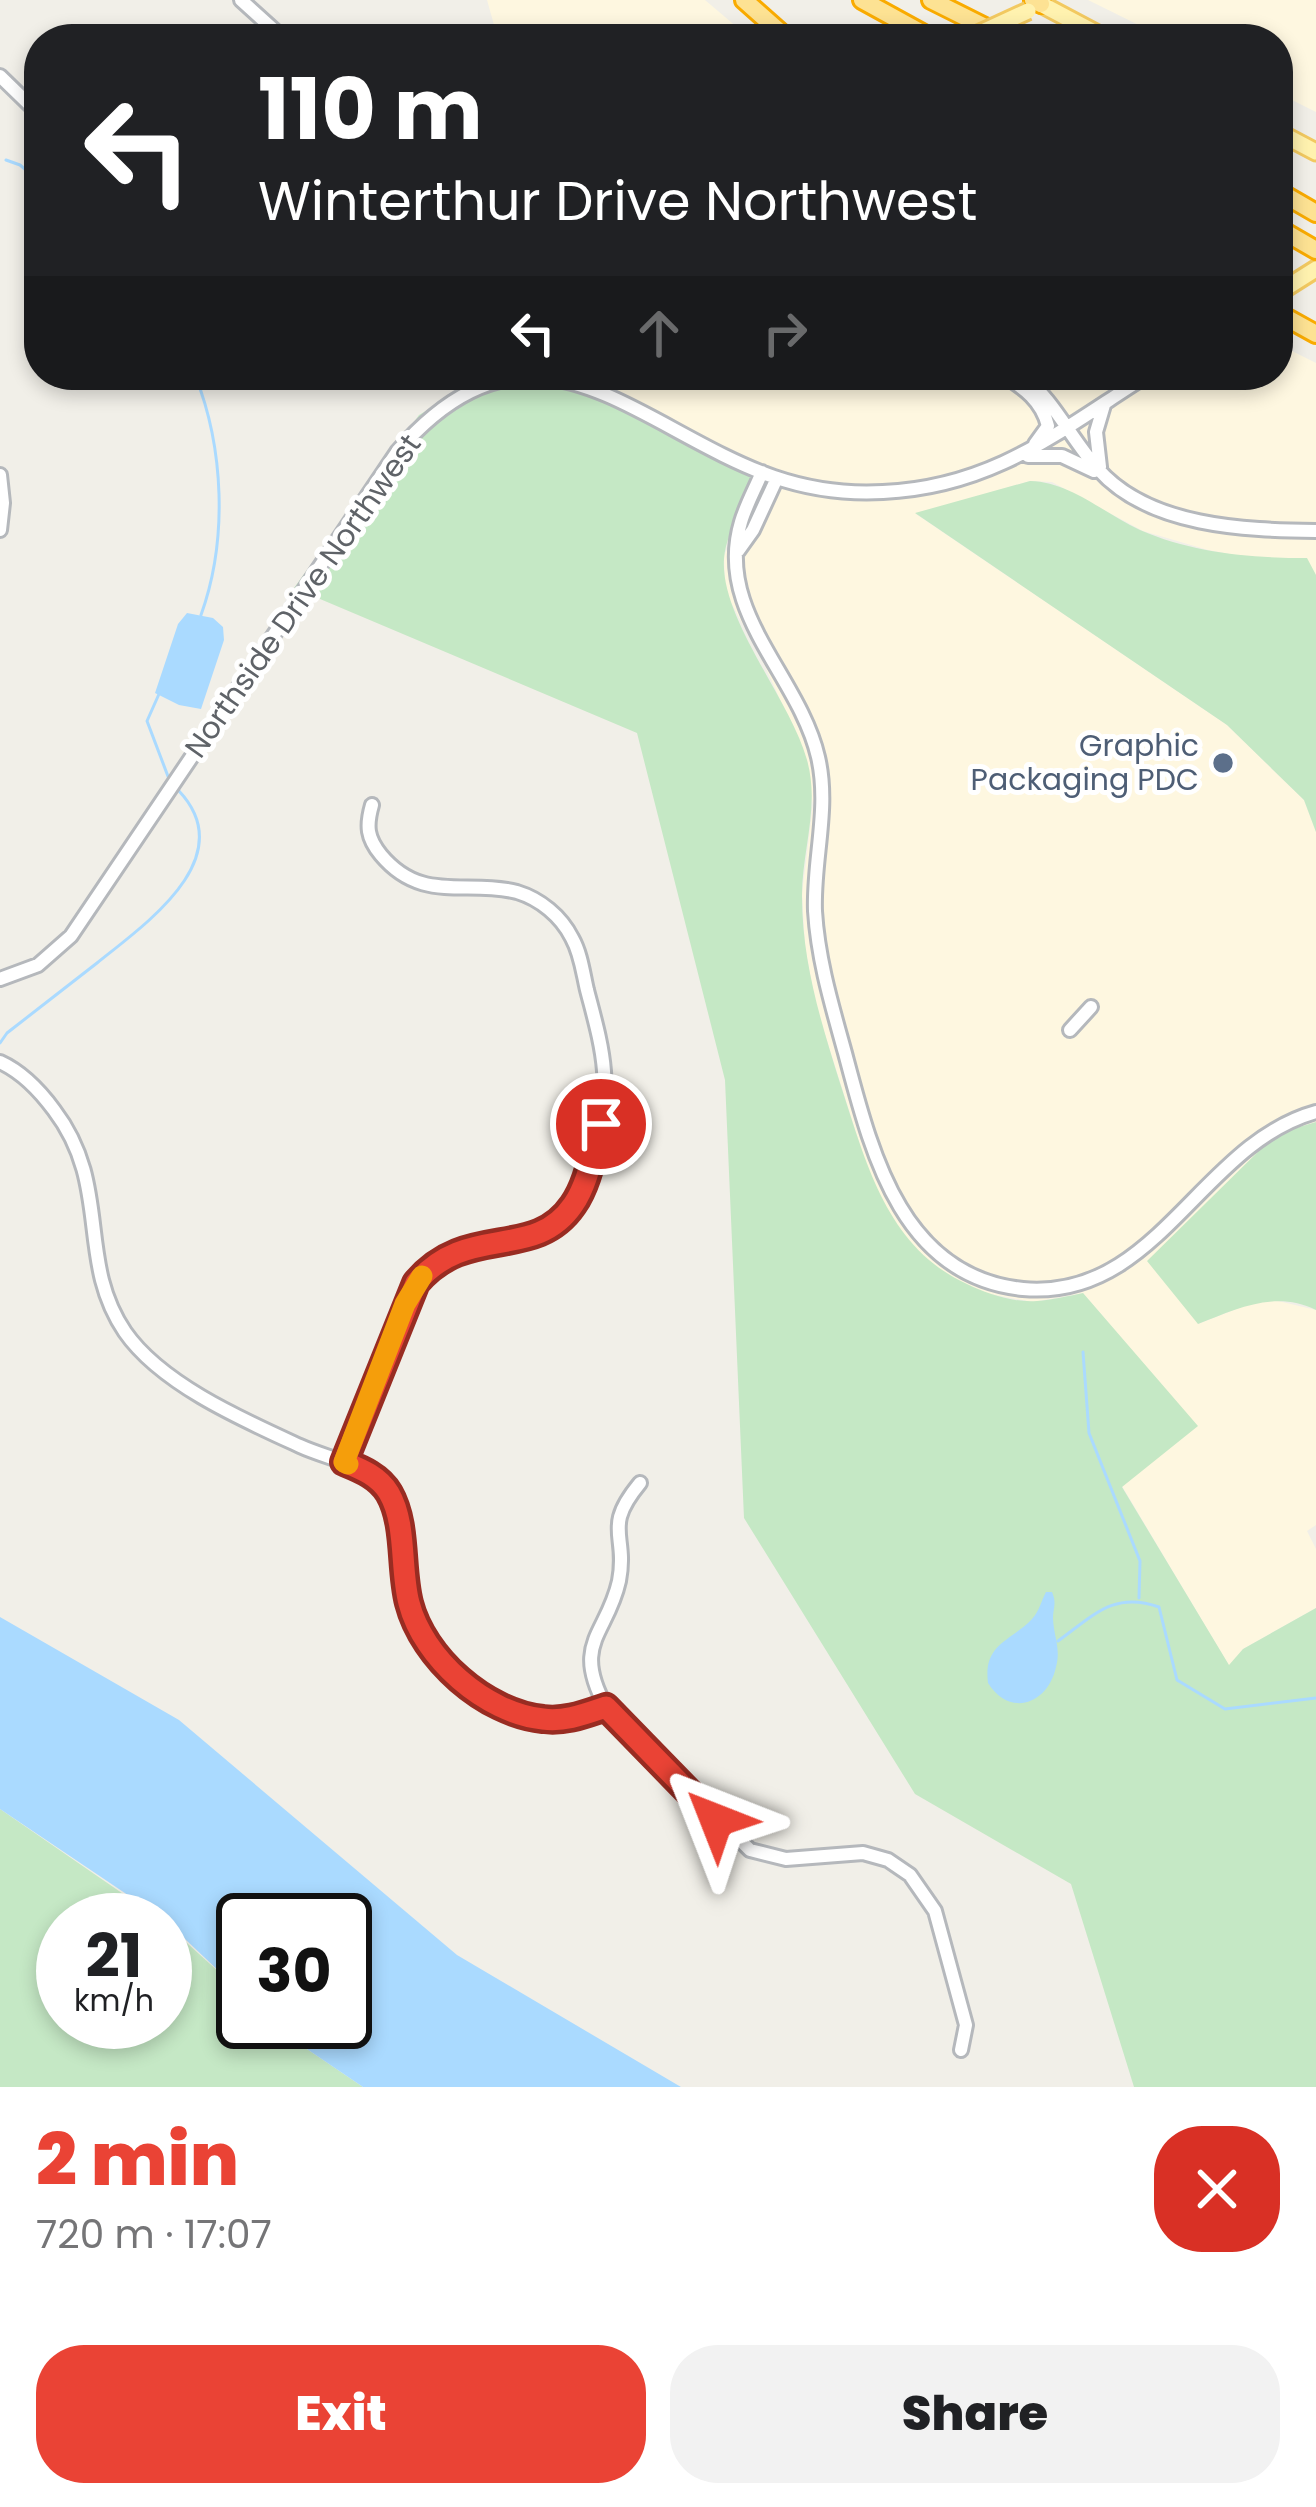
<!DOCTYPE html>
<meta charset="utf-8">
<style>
body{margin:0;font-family:Poppins,sans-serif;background:#f2f2f2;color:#202124;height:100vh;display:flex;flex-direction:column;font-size:45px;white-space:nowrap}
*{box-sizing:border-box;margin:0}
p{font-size:39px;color:#757577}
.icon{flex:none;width:66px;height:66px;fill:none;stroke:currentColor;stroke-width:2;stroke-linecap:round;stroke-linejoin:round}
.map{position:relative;height:2087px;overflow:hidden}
.panel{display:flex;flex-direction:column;background:#fff;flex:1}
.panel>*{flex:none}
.hud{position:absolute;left:24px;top:24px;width:1269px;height:366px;border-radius:48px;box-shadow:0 6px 18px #0003;background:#202124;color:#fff;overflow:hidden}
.speed{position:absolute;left:36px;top:1893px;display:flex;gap:24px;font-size:60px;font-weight:700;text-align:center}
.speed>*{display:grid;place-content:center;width:156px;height:156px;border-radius:50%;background:#fff;box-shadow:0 6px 18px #0003;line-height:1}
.speed small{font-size:30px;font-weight:400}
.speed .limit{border:6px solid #111;border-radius:18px;background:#fff;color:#111}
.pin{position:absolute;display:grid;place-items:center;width:102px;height:102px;color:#fff;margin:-51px;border:6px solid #fff;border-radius:50%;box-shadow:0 3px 12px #0007}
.me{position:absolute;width:132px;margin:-66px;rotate:315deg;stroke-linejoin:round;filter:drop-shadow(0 0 9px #0008)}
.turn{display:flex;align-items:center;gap:42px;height:252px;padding:0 36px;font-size:54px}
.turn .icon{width:156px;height:156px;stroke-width:2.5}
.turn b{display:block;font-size:84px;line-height:102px}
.lanes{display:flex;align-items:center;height:114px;padding:0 36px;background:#0003;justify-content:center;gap:60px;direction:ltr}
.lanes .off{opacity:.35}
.round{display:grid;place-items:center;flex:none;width:126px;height:126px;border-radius:48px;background:#f2f2f2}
.headline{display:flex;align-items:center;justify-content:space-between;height:204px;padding:0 36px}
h1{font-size:72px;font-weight:800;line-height:90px;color:#ea4335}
.primary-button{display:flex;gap:24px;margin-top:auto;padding:24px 36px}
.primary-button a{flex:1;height:138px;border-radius:48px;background:#ea4335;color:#fff;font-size:48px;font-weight:800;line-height:138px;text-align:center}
.primary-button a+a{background:#f2f2f2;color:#202124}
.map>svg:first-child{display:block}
.commercial{fill:#fef7e0}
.green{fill:#c5e8c5}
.water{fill:#aadaff}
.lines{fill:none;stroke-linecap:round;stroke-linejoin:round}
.stream{stroke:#aadaff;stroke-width:3}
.minor-casing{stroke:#b5b8bc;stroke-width:18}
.major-casing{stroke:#f2c960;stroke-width:21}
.highway-casing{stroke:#f9ab00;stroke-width:22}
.minor{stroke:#fff;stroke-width:12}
.major{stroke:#fff2af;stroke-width:15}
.highway{stroke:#fde293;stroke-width:16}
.major-bridge-casing{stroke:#f2c960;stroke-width:21;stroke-linecap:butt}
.major-bridge{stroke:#fff2af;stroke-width:15}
.route-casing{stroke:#982c22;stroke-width:30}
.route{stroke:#ea4335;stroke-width:21}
.slow{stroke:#f59e0b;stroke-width:21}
.service-dot{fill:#5c6f8a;stroke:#fff;stroke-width:4.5}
.labels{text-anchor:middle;stroke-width:10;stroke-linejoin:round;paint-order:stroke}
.street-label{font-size:30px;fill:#5f6368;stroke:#fff}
.service-label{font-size:30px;fill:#4e5e75;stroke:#fff;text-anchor:end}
</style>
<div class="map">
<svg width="1316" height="2087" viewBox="0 0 1316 2087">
<rect width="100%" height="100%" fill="#f1efe8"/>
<path class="commercial" d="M487 0H705L751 39H498Z
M1088 0H1316V112L1278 93V39H1167Z
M1278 344 1316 363V575L1306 558H1250L1208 550 1143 531 1052 482 1030 481 916 514 1227 725 1304 800 1316 832V1122L1276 1134 1198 1324 1249 1304 1274 1300 1316 1310V1525L1307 1531 1316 1549V1608L1243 1649 1231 1669 1122 1486 1197 1426 1083 1293 1033 1302 985 1293 945 1275 910 1244 892 1221 867 1167 816 1006 805 947 802 893 813 805 807 760 765 666 725 591 724 556 759 475 597 388 593 375H1278Z"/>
<path class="green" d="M514 375 597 388 672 420 759 475C747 501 726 531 724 559 720 619 790 699 807 760 820 806 802 850 802 896 802 962 821 1022 840 1083 866 1162 886 1247 967 1284 987 1294 1015 1303 1037 1301 1052 1300 1068 1296 1083 1293L1198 1426 1122 1487 1229 1665 1243 1649 1316 1608V2087H1134L1071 1884 915 1794 744 1518 725 1080 637 733 294 588 419 415 476 381Z
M1030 481C1071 482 1103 513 1140 530 1193 553 1250 558 1307 558L1316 575V832L1304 800 1227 725 915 513Z
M1316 1122V1310C1275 1290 1237 1309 1198 1324L1147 1261 1276 1134Z
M0 1809 161 1920H63V2022H165V1923L243 1994V2022H275L298 2043 363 2087H0Z"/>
<path class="water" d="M187 613 213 618 223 627 224 640 201 709 179 705 155 693 178 624Z
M1046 1592H1052C1057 1604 1053 1607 1053 1619 1054 1637 1061 1649 1056 1667 1048 1704 1010 1718 988 1683 983 1644 1010 1642 1032 1619 1040 1610 1041 1601 1046 1592Z
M0 1617 179 1720 457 1955 681 2087H363L298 2043 275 2022H345V1920H243V1994L165 1920 0 1809Z"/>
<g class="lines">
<path class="stream" d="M6 160 20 165 39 181
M195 375C224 448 228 540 201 615
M159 694 147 721 169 779
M0 1043 7 1033C37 1010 67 986 97 963 144 925 242 858 179 791
M1083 1352 1089 1433 1140 1561 1139 1598
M1058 1641C1094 1615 1114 1591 1159 1607L1177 1680 1225 1709 1316 1698"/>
<g class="minor-casing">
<path id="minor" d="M241 0 284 39
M0 76 39 114
M1003 375C1024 388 1042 401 1048 426L1035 444
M1022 375C1055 401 1070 438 1098 469 1149 527 1245 530 1316 531
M1028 456H1062L1094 471
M1100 467 1096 432 1104 405
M762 472C755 489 746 505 741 522 714 612 799 675 818 757 830 808 813 860 815 911 818 960 832 1006 845 1053 871 1151 901 1277 1023 1289 1157 1301 1200 1144 1316 1112
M0 475 3 503 0 530
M738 551 753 530 777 478
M0 979 38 965 71 936 397 452C534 294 635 428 774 477 809 489 847 494 883 492 994 487 1059 431 1148 375
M1070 1030 1091 1007
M0 1062C22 1072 40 1091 54 1110 112 1186 76 1260 125 1332 161 1384 243 1420 300 1446 324 1457 353 1462 375 1478 412 1505 397 1583 416 1624 431 1656 457 1676 485 1695 526 1722 561 1723 606 1707
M344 1462 416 1283C463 1227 498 1258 547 1229 593 1201 607 1120 604 1071 602 1044 594 1017 587 990 583 973 581 954 572 938 561 916 540 899 517 892 466 879 422 904 381 855 367 838 366 826 372 805
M640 1483C602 1529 628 1533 619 1581 607 1635 571 1643 606 1707L750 1850 786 1859 863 1853 888 1860 910 1875 935 1911 966 2025 961 2050"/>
</g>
<g class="major-casing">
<path id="major" d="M1041 4 1107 39
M1278 132 1316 152
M1278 293 1316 269"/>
</g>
<g class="highway-casing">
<path id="highway" d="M744 0 788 39
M862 0 933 39
M931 0 1009 39
M1033 0 1041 4
M1278 191 1316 213
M1278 228 1316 250
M1278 313 1316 334"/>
</g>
<use href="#minor" class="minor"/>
<use href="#major" class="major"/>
<use href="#highway" class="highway"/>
<g class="major-bridge-casing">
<path id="major-bridge" d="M967 39 1028 11"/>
</g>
<use href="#major-bridge" class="major-bridge"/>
</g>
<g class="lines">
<g class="route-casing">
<path id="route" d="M601 1124C593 1150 589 1182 573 1205 534 1262 467 1222 416 1283L344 1462C361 1469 379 1476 389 1493 407 1524 400 1569 409 1603 423 1658 485 1713 543 1719 565 1722 585 1714 606 1707L716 1820"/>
</g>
<use href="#route" class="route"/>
<path class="slow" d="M348 1464 344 1462 405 1304 422 1276"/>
</g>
<circle class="service-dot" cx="1223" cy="763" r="12"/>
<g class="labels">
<g class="street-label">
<text transform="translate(303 596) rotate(-55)" y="10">Northside Drive Northwest</text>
</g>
<g class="service-label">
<text x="1199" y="756">Graphic<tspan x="1199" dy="34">Packaging PDC</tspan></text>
</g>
</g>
</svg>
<div class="speed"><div>21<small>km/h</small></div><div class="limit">30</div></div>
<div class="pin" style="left:601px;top:1124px;background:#d93025"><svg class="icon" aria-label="arrive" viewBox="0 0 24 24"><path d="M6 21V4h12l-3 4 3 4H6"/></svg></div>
<svg class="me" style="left:716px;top:1820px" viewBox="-20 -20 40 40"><path d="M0-17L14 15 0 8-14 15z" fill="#ea4335" stroke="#fff" stroke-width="4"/></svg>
<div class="hud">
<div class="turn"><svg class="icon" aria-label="left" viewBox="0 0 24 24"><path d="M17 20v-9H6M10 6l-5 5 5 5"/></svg><div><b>110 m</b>Winterthur Drive Northwest</div></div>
<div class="lanes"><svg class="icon" aria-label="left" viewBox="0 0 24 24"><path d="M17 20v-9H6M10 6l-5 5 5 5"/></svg><svg class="icon off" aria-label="ahead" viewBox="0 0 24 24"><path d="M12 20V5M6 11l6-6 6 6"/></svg><svg class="icon off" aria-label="right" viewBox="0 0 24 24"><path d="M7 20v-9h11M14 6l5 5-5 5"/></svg></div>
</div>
</div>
<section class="panel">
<div class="headline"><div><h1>2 min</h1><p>720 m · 17:07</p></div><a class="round" style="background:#d93025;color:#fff"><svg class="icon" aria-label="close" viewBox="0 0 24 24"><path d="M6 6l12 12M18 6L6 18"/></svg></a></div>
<div class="primary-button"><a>Exit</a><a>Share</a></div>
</section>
